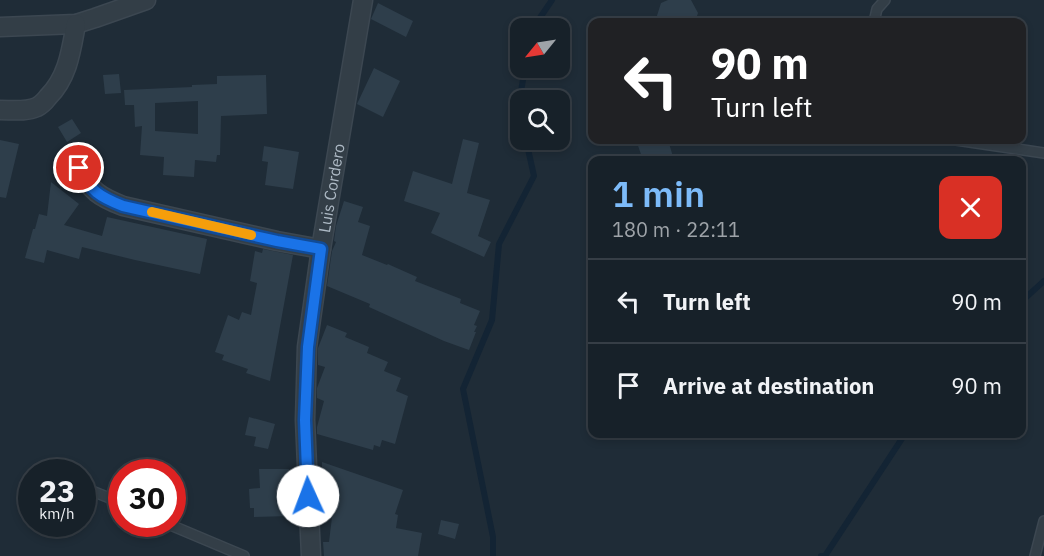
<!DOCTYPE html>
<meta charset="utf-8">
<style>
body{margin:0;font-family:"IBM Plex Sans",sans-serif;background:#202931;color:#f1f3f6;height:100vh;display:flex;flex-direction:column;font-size:22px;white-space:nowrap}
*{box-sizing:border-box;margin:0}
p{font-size:20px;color:#9ea3a8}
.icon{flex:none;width:33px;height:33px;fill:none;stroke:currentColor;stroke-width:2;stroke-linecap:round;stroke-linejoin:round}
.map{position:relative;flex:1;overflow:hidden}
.side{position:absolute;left:588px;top:156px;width:438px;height:282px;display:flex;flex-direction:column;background:#172129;border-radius:12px;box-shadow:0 3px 9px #0003,0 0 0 2px #363e46}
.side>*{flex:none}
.hud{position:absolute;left:588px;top:18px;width:438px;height:126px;border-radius:12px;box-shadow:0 3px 9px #0003,0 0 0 2px #363e46;background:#202124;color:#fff;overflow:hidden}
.needle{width:39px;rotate:240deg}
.buttons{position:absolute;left:510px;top:18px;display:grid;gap:12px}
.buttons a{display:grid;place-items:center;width:60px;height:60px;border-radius:12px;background:#172129;box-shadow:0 3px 9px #0003,0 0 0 2px #363e46;font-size:30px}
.speed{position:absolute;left:18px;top:459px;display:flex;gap:12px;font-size:30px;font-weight:700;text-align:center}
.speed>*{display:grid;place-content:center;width:78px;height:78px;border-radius:50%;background:#172129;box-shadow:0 3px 9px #0003,0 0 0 2px #363e46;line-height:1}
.speed small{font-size:15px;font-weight:400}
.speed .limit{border:9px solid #d22;background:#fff;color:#111}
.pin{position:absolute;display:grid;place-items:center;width:51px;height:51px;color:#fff;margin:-26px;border:3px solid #fff;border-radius:50%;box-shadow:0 2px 6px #0007}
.me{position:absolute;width:66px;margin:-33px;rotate:358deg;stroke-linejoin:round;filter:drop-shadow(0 0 4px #0008)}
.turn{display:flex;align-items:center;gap:21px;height:126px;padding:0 24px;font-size:27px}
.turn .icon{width:78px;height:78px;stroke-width:2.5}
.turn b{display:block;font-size:42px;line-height:51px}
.round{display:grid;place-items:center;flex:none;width:63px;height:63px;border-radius:12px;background:#202931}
.headline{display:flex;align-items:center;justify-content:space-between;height:102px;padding:0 24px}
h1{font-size:36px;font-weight:600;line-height:45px;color:#7dbbf9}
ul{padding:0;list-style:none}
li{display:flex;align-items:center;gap:18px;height:84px;padding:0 24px;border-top:2px solid #363e46}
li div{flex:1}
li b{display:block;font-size:22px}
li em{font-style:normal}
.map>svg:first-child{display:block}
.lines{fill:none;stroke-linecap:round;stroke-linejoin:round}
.stream{stroke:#132434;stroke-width:6}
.building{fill:#2e3e4b;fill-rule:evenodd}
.service-casing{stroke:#3c4751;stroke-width:12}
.minor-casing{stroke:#3c4751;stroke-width:21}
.service{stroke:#333e47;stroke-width:9}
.minor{stroke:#333e47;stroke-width:18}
.route-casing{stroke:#114b97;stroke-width:15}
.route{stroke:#1a73e8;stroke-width:10}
.slow{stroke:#f59e0b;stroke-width:10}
.labels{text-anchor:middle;stroke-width:6;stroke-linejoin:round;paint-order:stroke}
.street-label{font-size:16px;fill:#adb9c4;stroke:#19232c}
</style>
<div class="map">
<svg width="1044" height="556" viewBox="0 0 1044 556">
<rect width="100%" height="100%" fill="#1f2c37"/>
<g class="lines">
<path class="stream" d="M533 28 552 0
M520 110 519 103 525 68
M1022 301 1044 281
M493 556V537L463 389 492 320 499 244 534 176 526 140
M821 556H825L905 434"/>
</g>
<path class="building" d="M668 0H691L698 13 695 22H655L661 3Z
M378 3 413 21 406 37 371 19Z
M374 68 400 81 383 117 357 104Z
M119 74 121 93 105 94 103 75Z
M266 75 267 114 221 116 220 155H217L216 162 195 160 194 177 163 175 164 157 140 155 142 126 135 127 134 105H125L124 90 192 87V85L217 84V76ZM198 101V134L155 131V103Z
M72 119 81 133 67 142 58 127Z
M463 139 479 143 467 193 490 200 478 236 491 242 484 257 431 233 440 213 404 201 413 171 452 184Z
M0 140 19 144 6 198 0 197Z
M636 140H668L674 160H643Z
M264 146 299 152 293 189 265 185 268 162 262 161Z
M51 182 79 204 64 225 102 236 107 217 207 239 200 274 135 260 82 247 79 259 47 250 44 263 25 258 33 229H35L39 214 47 216Z
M344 201 363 207 358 222 370 226 362 255 387 265 388 264 390 265 417 277 415 281 461 299 460 303 480 311 474 325 477 326 474 332H476L469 350 444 341 369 307 370 304 327 286 332 251 336 242 334 241 336 226Z
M263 249 293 255 270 381 246 373 248 369 222 360 224 355 215 352 228 315 239 320 242 312 251 315 257 283 250 281 255 251 262 253Z
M327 325 347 333 345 337 369 347 367 353 388 362 384 371 401 378 396 391 408 396 395 444 382 440 380 447 374 445 373 450 317 434V427L324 401 317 398V388L325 367 318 365V348Z
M249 417 275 424 268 449 254 446 256 437 245 435Z
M322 462 403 490 395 514 398 515 396 528 422 533 418 556H324L323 542H329L332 517 322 514 323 489H322Z
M259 469H289L290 516 254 517V508H250L249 489 260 488Z
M441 520 459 524 455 539 438 534Z"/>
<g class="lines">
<g class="service-casing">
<path id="service" d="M874 22 877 9 885 0
M956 140 1044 153
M44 470 49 472
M82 487 122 503
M168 524 244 556
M1035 556 1044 521"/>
</g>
<g class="minor-casing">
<g id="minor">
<path d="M0 27 76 24 95 18 146 0"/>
<path d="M0 110C12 110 26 112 37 107 41 105 45 101 48 97 68 77 71 51 76 24"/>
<path d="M79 168C90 191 100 197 123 206L277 241 321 249"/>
<path id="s1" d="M311 556 305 420 307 347 321 249 363 0"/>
</g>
</g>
<use href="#service" class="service"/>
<use href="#minor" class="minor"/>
</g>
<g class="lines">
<g class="route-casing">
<path id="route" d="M79 168C90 191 100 197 123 206L277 241 321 249 308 347 305 420 308 496"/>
</g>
<use href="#route" class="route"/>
<path class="slow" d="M152 212 251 235"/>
</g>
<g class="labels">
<g class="street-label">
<text dy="6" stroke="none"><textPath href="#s1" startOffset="370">Luis Cordero</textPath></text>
</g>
</g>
</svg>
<div class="buttons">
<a><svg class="needle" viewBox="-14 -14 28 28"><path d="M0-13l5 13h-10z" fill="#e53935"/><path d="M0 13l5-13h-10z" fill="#9ea3a8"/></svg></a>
<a><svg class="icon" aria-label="search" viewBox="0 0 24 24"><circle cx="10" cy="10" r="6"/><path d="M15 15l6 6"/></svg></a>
</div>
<div class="speed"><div>23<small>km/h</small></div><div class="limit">30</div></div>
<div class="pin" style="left:79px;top:168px;background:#d93025"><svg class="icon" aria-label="arrive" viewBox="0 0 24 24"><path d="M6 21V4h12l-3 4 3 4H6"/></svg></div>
<svg class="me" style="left:308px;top:496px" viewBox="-20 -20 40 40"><circle r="19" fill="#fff"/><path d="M0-13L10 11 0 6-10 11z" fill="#1a73e8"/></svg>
<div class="hud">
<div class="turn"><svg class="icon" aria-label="left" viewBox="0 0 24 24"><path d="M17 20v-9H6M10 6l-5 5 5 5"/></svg><div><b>90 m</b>Turn left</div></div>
</div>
<section class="side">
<div class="headline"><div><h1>1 min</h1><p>180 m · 22:11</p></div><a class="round" style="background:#d93025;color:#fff"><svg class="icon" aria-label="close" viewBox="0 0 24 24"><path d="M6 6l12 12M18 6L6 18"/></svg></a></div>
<ul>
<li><svg class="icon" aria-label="left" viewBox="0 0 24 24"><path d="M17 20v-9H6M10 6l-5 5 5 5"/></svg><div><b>Turn left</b></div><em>90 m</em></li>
<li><svg class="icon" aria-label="arrive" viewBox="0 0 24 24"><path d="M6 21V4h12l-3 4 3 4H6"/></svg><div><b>Arrive at destination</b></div><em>90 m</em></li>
</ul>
</section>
</div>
